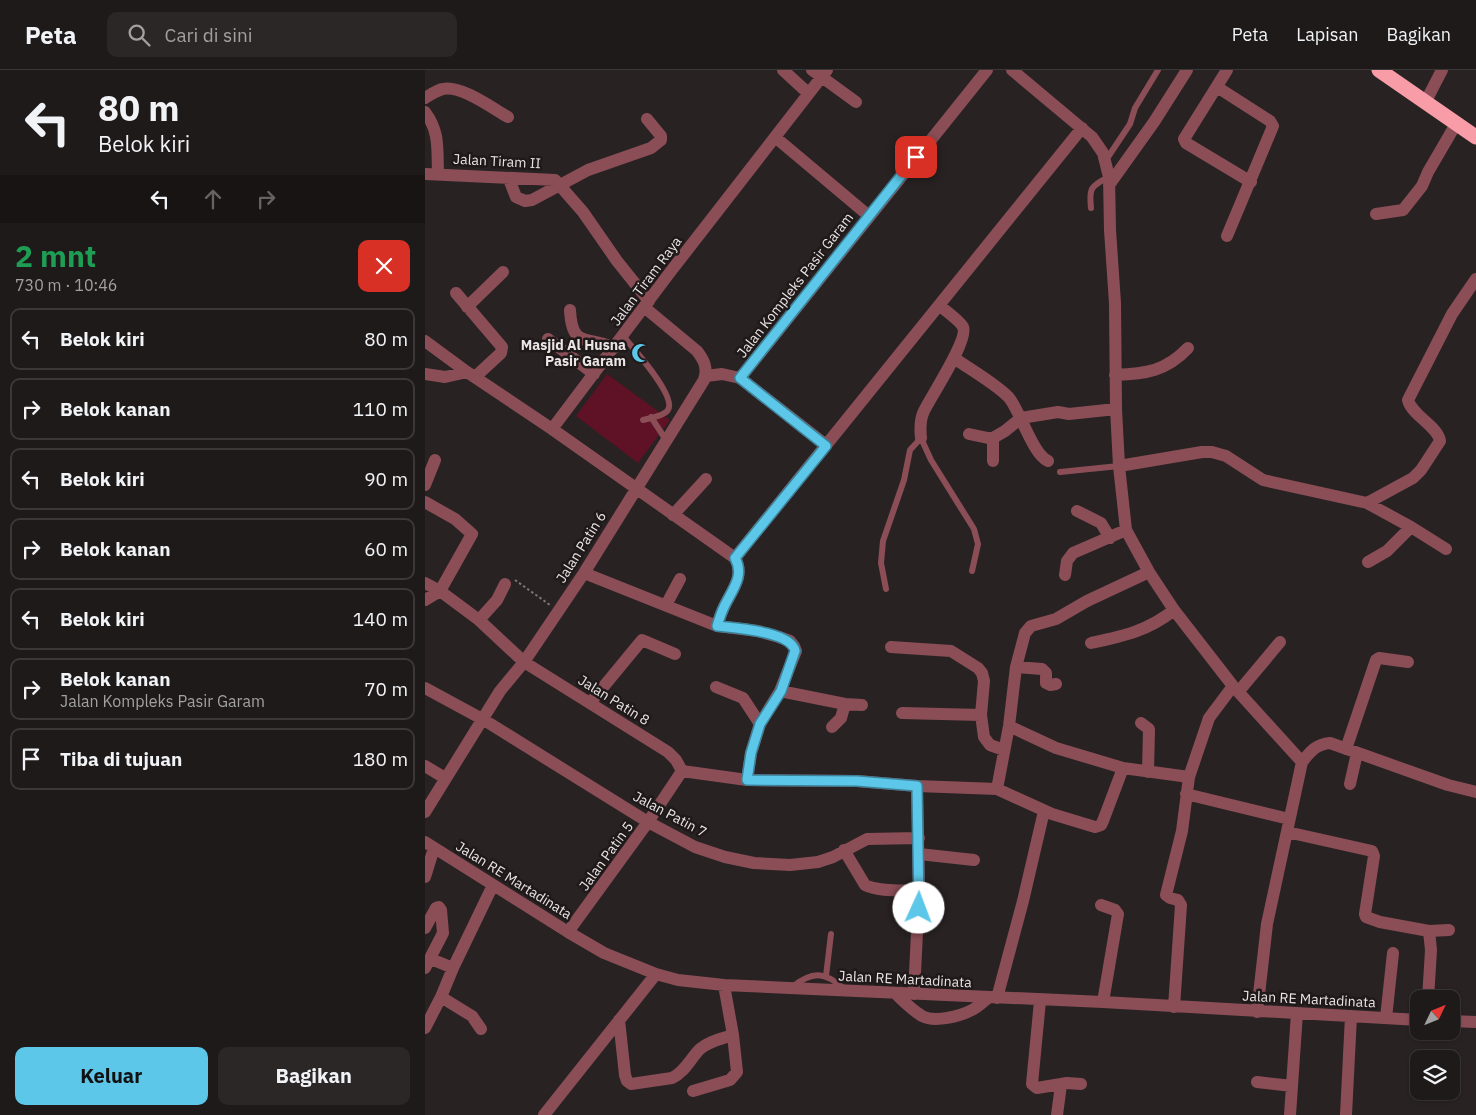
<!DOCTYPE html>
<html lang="id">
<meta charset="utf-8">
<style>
body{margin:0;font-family:"IBM Plex Sans",sans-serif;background:#2c2727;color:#f1f3f6;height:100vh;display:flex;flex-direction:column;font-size:19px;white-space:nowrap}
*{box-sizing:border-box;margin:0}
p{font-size:16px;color:#a1a1a2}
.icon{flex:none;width:28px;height:28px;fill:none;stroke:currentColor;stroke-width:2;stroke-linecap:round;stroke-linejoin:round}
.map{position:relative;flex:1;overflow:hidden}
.side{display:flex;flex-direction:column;background:#1f1a1a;width:425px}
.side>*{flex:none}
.guide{background:#1f1a1a;color:#f1f3f6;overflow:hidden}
.needle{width:32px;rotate:47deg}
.controls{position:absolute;left:985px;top:920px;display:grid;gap:10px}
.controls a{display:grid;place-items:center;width:50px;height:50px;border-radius:10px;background:#1f1a1a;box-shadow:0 1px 4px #0004,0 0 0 1px #3c3839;font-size:25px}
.pin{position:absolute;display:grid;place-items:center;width:42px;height:42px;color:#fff;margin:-21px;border-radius:10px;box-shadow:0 2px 8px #0006}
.me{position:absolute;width:55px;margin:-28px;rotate:2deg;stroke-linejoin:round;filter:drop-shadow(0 0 4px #0008)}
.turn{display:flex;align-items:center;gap:18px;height:105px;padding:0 15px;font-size:22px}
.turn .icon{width:65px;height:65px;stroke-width:2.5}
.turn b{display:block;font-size:35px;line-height:42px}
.lanes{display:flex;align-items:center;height:48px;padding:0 15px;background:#0003;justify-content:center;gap:25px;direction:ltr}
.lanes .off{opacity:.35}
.round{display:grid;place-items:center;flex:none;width:52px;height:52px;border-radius:10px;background:#2c2727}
.headline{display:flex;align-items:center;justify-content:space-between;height:85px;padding:0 15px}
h1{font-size:30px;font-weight:800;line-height:38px;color:#1e9e55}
.button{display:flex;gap:10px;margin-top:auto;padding:10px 15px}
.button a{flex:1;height:58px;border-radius:10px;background:#5cc7e8;color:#111;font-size:20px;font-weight:800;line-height:58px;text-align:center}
.button a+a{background:#2c2727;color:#f1f3f6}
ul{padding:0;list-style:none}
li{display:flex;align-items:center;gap:15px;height:62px;margin:0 10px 8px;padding:0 5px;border:2px solid #3c3839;border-radius:10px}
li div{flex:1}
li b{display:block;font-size:19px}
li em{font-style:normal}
header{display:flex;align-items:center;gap:30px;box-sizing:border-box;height:70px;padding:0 25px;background:#1f1a1a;border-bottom:1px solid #3c3839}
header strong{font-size:24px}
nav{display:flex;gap:28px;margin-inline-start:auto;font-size:18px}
.search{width:350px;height:45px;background:#2c2727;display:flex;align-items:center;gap:12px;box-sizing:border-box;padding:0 18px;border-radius:10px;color:#a1a1a2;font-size:19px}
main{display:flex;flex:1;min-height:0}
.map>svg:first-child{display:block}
.green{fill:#5f1125}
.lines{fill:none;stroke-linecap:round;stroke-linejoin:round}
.path{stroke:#7c7677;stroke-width:2;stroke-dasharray:2.5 2.5;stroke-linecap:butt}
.lane{stroke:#8b4e57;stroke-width:6}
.street{stroke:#8b4e57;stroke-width:12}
.highway{stroke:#f89ca8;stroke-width:15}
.route-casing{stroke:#3c8197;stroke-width:12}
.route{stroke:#5cc7e8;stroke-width:9}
.labels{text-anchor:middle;stroke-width:5;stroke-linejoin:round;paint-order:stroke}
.street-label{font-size:14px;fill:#eae5e6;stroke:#201919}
.poi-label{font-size:14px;font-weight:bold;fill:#eae5e6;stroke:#201919;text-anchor:end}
</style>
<header>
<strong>Peta</strong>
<div class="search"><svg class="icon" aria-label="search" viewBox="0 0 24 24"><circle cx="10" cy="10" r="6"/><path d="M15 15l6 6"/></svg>Cari di sini</div>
<nav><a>Peta</a><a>Lapisan</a><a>Bagikan</a></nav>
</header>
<main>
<section class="side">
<div class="guide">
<div class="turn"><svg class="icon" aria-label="left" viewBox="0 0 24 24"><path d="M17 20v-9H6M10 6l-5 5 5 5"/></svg><div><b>80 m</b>Belok kiri</div></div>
<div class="lanes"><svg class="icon" aria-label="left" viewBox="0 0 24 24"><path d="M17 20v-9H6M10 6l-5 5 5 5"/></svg><svg class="icon off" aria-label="ahead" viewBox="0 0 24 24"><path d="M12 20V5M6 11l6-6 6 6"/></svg><svg class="icon off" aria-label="right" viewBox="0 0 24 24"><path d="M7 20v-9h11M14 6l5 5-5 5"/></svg></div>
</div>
<div class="headline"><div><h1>2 mnt</h1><p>730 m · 10:46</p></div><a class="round" style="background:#d93025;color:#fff"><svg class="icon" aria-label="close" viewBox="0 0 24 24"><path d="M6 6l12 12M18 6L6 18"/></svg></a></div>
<ul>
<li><svg class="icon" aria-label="left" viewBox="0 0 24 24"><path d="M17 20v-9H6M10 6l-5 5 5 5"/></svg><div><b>Belok kiri</b></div><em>80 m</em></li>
<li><svg class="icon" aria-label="right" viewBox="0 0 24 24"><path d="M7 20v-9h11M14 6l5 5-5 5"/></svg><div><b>Belok kanan</b></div><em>110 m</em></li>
<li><svg class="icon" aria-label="left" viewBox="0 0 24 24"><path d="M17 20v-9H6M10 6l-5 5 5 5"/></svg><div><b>Belok kiri</b></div><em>90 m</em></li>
<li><svg class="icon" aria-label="right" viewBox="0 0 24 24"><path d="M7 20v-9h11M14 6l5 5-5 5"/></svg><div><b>Belok kanan</b></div><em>60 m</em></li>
<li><svg class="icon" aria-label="left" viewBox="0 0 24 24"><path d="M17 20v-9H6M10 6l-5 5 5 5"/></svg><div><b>Belok kiri</b></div><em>140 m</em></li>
<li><svg class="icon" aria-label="right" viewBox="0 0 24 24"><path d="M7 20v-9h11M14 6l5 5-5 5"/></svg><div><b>Belok kanan</b><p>Jalan Kompleks Pasir Garam</p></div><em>70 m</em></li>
<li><svg class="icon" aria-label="arrive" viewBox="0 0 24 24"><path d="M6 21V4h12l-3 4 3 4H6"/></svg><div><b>Tiba di tujuan</b></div><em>180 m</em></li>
</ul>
<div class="button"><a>Keluar</a><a>Bagikan</a></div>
</section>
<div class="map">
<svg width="1051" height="1045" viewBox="0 0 1051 1045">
<rect width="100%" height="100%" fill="#292223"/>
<path class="green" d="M182 304 245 350 213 393 151 346Z"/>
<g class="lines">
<path class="path" d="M90 510 125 535"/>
<path class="lane" d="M681 90 705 54 710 38 733 0
M666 138C664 119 665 116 684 107
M198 266C207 277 252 326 243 340 239 346 225 348 218 350
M226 347 241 370
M635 402 694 396
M461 519 456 493 458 471 479 410 485 380 496 368 506 390 549 459 553 474 547 501
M401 906 406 864
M367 917C387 901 400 901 419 919"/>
<path class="street" d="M358 0 383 23
M387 0 431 32
M587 0 667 67 678 83 684 107 685 160 690 233 691 339 694 396 701 460 724 502 749 540 808 616 877 692
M802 0 759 69 761 73 826 112
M792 17 845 51 848 56 802 166
M0 28C5 25 12 20 18 19 36 15 67 38 83 47
M1000 33 1017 0
M0 42C15 62 12 79 13 103
M350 67 444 146
M0 104 130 110 158 142 192 191 224 231
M84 109 91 127 100 131 107 130 163 100 226 78 236 70V66L222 49
M684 115 729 52 762 0
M951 144 978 140 997 116 1003 102 1031 54
M31 223 77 277 76 283 50 307
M42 237 78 202
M145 240C147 280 163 265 189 278
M123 269 169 304
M0 271 42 302 127 359 310 488C320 506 307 520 299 537 296 543 294 550 292 556
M529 288C543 298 576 317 585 329 596 344 608 384 623 391
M0 304 20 307 42 302
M690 305C721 304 741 301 763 278
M281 306 297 304 315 308 401 375
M315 308 562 0
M127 359 246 201 402 0
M544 364 563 368H568L580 361 596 348 633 342 644 344 691 339
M496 368C495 359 495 349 499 341 506 326 544 270 538 257 535 251 521 241 515 236
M568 391V368
M694 396 777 382H787L801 386 838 410 942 433 986 457 1021 479
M0 415 10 390
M0 432 30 449 47 464 15 521 0 530
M942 433 988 408 996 400 1015 371C1013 356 987 346 983 330L1027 244 1051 209
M652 441 676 453 685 468
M248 445 281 409
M310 488C426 345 542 202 657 58
M943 492 962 481 986 457
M159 503 292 556 333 561 354 567 365 571 369 576 371 581 355 621 335 654 326 683 322 710
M640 505 642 491 648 483 701 460
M0 513 15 521 54 550 99 592 243 682 251 690 257 701
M241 535 255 509
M54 550 72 530 80 514
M666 573C698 566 723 561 749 540
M466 577 526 581 553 598 557 603 559 611 556 645 559 667 565 675 579 680
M591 597 617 599 621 603V613L625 615 631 614
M291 617 318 628 335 654
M0 618 59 650 223 752 270 777 300 787 329 793 365 795 393 792 408 787 442 769 494 768
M355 621 420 634 437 635
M814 621 855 572
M165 633 217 570 250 584
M477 643 556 645
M716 653 724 659 723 702
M584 656 631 678 698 698
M407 657 416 648 420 634
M921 679 951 590 954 588 983 592
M0 696 20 708
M257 701 322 710 432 711 492 716 572 719 627 744 670 757 676 755 678 751 698 698 764 707
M925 714 932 683
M572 719 584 656 591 597 600 563 606 556 631 549 662 531 724 502
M761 724 864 749
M0 742 75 621 99 592 159 503 279 310C283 298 279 290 272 281L219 237
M862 762 947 781 949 786 940 844 941 847 955 852 1004 861 1006 880 1003 929
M0 772 143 862 179 883 231 904 253 910 299 915 678 932 994 950
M419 780 440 815C453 822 480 820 494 821
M494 784 549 790
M0 807 9 778
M676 835 690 840 693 844 678 932
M0 858 11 838 14 837 16 840 18 863 0 898
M1004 861 1024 860
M143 862 223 752 257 701
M6 889 28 898
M470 923C478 931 487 940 497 946 510 953 535 946 547 940 553 937 558 932 563 928
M489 924 494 821 492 716
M16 927 47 946 56 959
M572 928 598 831 619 741
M615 931 607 1014 612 1018 642 1013 656 1014
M749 937 756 835 753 830 745 828 741 825 757 761 764 707 784 648 808 616
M832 942 842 854 877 692C885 682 891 674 905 673L1023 715 1051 722
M961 948 968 883
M194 950 200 1005 202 1011 206 1014 247 1008C260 1002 265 989 275 979 284 971 296 969 308 965
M1026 951 1051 952
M0 958 16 927 28 898 68 815
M832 1012 867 1016
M268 1021 305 1010 312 1002 308 965 299 915
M119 1045 231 904
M632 1045 636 1015
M865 1045 872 943
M921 1045 926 946"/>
<path class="highway" d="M954 0 1051 67"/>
</g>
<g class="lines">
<g class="route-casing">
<path id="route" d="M491 87 315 308 401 376 310 488C320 506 307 520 299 537 296 543 294 550 292 556 309 558 366 561 370 581L356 621 335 654 326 683 322 710 432 711 492 716 494 838"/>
</g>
<use href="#route" class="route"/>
</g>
<defs>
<g id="mosque-bare" transform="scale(1.5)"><path d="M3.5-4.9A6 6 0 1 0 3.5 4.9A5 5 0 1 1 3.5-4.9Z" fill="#5cc7e8" stroke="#201919" stroke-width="2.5" paint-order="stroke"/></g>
</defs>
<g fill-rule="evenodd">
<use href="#mosque-bare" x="216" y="283"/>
</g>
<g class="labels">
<g class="street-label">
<text transform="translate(72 91) rotate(3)" y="5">Jalan Tiram II</text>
<text transform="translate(221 211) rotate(-53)" y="5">Jalan Tiram Raya</text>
<text transform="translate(370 215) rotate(-52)" y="5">Jalan Kompleks Pasir Garam</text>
<text transform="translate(156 477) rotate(-58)" y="5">Jalan Patin 6</text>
<text transform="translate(189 630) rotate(32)" y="5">Jalan Patin 8</text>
<text transform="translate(245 744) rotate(28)" y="5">Jalan Patin 7</text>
<text transform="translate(181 786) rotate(-54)" y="5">Jalan Patin 5</text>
<text transform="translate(89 810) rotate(32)" y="5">Jalan RE Martadinata</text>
<text transform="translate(480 909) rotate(3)" y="5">Jalan RE Martadinata</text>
<text transform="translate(884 929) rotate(3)" y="5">Jalan RE Martadinata</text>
</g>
<g class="poi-label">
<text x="201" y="280">Masjid Al Husna<tspan x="201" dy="16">Pasir Garam</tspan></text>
</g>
</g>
</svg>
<div class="controls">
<a><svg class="needle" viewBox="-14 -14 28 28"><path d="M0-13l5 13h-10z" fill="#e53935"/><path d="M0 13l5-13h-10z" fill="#a1a1a2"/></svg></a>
<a><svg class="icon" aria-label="layers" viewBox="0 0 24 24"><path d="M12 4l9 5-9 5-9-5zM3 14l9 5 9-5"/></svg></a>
</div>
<div class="pin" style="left:491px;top:87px;background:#d93025"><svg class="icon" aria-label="arrive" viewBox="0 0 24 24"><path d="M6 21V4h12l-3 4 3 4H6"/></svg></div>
<svg class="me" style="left:494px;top:838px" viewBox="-20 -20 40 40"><circle r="19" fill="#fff"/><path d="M0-13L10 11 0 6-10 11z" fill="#5cc7e8"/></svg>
</div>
</main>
